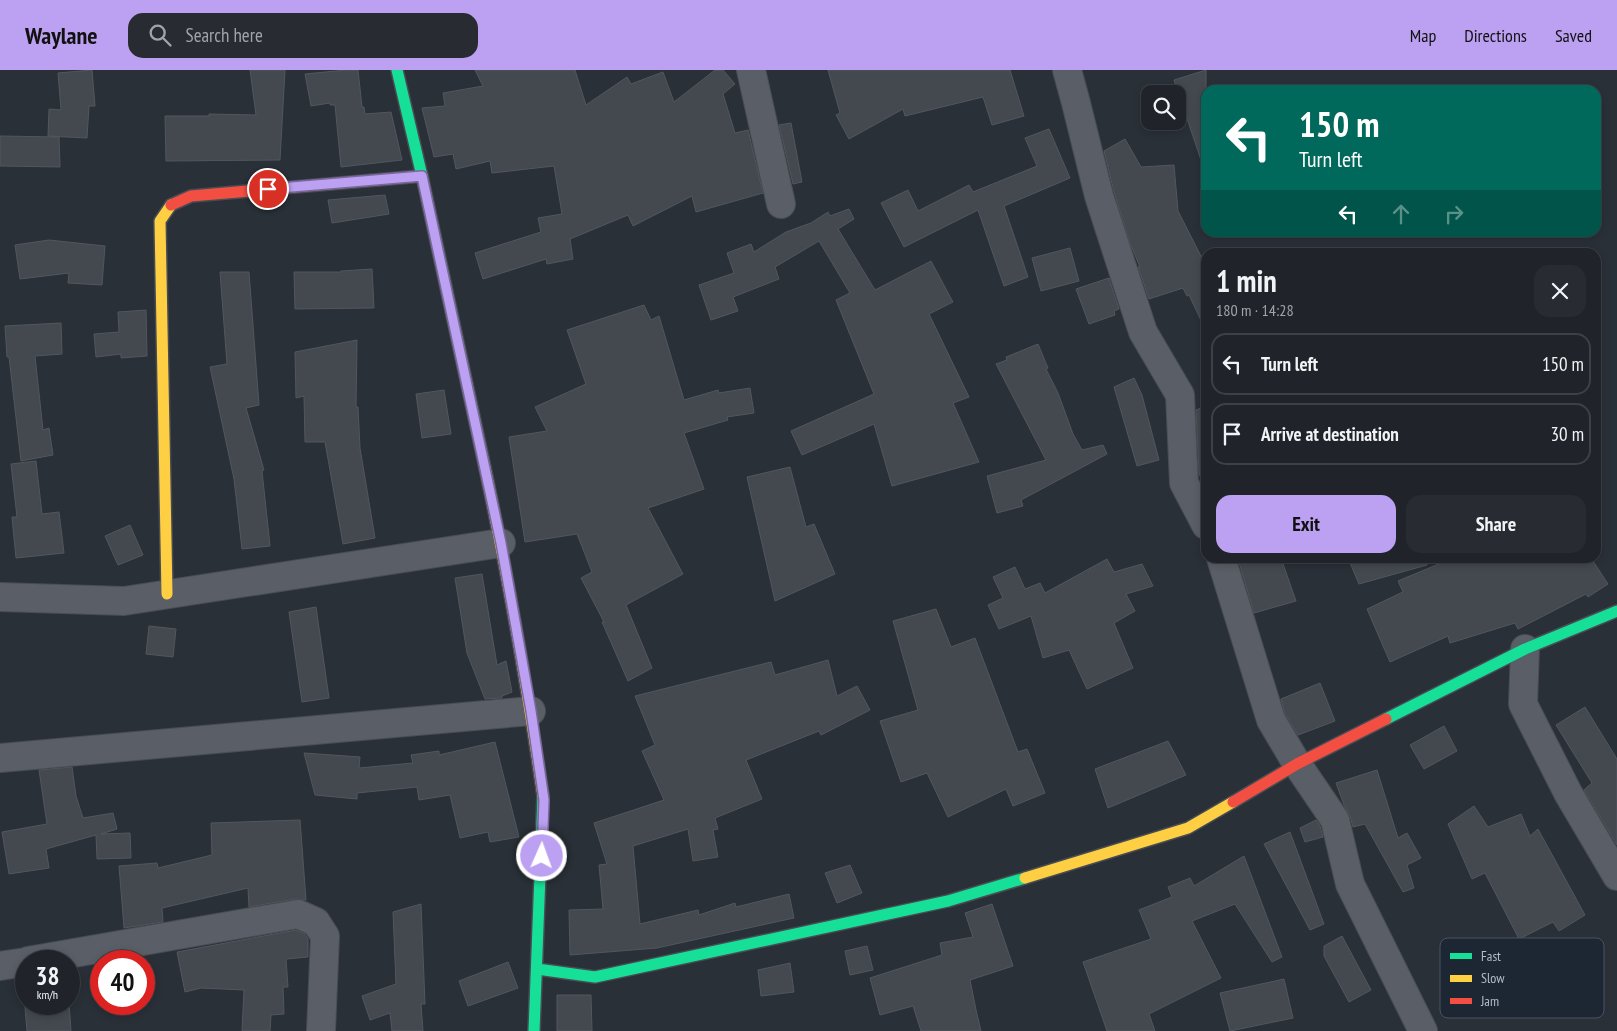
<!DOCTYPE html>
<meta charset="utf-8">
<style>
body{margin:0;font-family:"PT Sans Narrow",sans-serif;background:#282c32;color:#f1f3f6;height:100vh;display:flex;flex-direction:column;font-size:19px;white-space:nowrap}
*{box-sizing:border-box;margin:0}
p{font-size:16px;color:#a2a4a8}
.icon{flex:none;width:28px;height:28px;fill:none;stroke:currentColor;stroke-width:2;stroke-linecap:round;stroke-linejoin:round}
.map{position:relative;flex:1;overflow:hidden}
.panel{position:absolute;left:1201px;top:178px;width:400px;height:315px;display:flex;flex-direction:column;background:#20242a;border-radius:15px;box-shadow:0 2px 8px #0003,0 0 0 1px #3d4147}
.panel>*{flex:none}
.top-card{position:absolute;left:1201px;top:15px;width:400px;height:152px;border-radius:15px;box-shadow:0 2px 8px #0003,0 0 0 1px #3d4147;background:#00695c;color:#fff;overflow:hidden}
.fabs{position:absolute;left:1141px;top:15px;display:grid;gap:10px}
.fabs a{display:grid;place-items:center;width:45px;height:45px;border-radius:10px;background:#20242a;box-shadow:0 2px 8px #0003,0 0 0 1px #3d4147;font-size:25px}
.speed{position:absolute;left:15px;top:880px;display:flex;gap:10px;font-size:25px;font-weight:700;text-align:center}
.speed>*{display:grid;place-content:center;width:65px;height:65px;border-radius:50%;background:#20242a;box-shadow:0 2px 8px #0003,0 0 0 1px #3d4147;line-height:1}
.speed small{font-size:12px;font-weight:400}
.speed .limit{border:8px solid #d22;background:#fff;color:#111}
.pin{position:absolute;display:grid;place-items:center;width:42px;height:42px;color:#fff;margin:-21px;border:2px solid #fff;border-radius:50%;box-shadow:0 1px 5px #0007}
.me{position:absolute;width:55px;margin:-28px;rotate:2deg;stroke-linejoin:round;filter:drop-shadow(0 0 4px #0008)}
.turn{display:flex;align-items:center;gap:18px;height:105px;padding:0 15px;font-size:22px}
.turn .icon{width:65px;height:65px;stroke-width:2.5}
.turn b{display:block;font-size:35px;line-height:42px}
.lanes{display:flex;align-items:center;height:48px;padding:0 15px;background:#0003;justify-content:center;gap:25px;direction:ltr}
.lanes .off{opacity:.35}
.round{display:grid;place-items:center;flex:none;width:52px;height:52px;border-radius:15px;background:#282c32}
.head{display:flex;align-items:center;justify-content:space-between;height:85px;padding:0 15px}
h1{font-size:30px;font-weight:700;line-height:38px}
.primary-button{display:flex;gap:10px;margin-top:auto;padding:10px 15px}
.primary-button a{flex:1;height:58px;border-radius:15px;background:#bca0f2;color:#111;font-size:20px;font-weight:700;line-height:58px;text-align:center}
.primary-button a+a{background:#282c32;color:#f1f3f6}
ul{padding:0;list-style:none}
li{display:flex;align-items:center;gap:15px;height:62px;margin:0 10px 8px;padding:0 5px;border:2px solid #3d4147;border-radius:15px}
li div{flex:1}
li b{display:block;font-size:19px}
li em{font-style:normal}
header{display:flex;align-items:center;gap:30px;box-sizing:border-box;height:70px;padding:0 25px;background:#bca0f2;color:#111}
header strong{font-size:24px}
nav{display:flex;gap:28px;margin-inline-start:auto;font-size:18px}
.search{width:350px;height:45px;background:#282c32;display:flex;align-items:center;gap:12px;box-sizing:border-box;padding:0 18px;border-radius:15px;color:#a2a4a8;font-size:19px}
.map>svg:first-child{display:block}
.building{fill:#444950;stroke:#52575f}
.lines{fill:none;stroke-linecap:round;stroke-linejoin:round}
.street-casing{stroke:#484c53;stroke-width:30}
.fast-casing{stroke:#484c53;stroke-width:14}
.slow-casing{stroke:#484c53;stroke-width:14}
.jam-casing{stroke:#484c53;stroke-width:14}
.street{stroke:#5a5e66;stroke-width:28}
.fast{stroke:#16e098;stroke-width:11}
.slow{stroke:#ffcf43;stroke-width:11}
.jam{stroke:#f24e42;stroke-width:11}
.route-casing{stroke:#7a689d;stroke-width:12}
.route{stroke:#bca0f2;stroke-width:9}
.key{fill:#1d2633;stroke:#4a5360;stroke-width:1}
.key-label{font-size:14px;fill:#b4bcc9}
</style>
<header>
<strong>Waylane</strong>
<div class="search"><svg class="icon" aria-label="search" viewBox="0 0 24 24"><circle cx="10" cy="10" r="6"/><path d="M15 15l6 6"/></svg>Search here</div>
<nav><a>Map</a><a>Directions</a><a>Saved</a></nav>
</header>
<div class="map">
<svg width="1617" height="961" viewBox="0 0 1617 961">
<rect width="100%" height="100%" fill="#2a3038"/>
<path class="building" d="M92 0 95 36H89L87 68 48 66 49 39 61 40 58 3Z
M250 0H285L280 90 166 91 165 46H209V44L256 45Z
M346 0H358L362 37H364L365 44 391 42 402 90 341 97 335 35H330V33L311 36 305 4Z
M475 0H575L586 35 627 7 631 14 663 2 674 32 715 0H723L735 14 723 24 735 63 748 60 763 123 696 142 692 126 633 156 628 145 570 169 573 189 547 194 546 189 483 209 475 183 541 162 538 148 562 144 554 96 492 103 490 91 456 99 453 84 434 87 422 38 445 36 443 23 483 16Z
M828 0H1010L1024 46 992 55 983 27 905 46 903 39 849 69 836 45 840 43Z
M1206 0V92L1202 93 1174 10Z
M791 53 802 112 793 114 779 55Z
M1049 59 1070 108 1004 136 1028 207 1004 216 978 140 904 177 881 133 908 120 918 141 969 115 973 122 1037 96 1025 68Z
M0 66 59 67 60 97 0 96Z
M1125 69 1141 97 1174 95 1178 141 1206 196V261L1189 225 1187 226 1183 218 1149 229 1138 197H1140L1130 173 1114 122 1104 81Z
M385 125 389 144 332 153 328 130Z
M849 139 854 149 838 159 875 220 931 191 953 232 929 244 969 327 953 333 979 392 892 416 874 354 802 385 791 361 874 324 836 230 850 223 819 171 775 197 779 209 733 227 738 241 711 250 699 215 734 203 727 183 751 174 754 182 786 162 811 153 828 142 830 146Z
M49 170 105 176 102 215 68 213 69 203 20 209 15 175Z
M1070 178 1079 211 1041 221 1032 188Z
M372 199 374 238 295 239 294 202H341V201Z
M220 202H249L259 335 246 338 264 400 262 401 270 476 242 479 234 409 210 297 227 294Z
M1109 208 1119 239 1114 241 1115 245 1089 254 1076 219Z
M644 235 651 250 659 246 684 330 718 320 719 323 750 318 754 343 727 347 728 350 684 363 704 419 648 438 683 504 626 535 652 598 628 611 602 552H604L581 508 592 502 577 464 525 472 509 367 547 361 535 337 586 314 567 260Z
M146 240 147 286 121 288V284L96 287 94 264 119 262 118 242Z
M61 253 62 284 35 286 43 360 49 358 53 385 21 391 9 287H7L5 256Z
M357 270 356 337H358L360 378 375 468 343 474 325 372H305L304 326 296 328 295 282Z
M1038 274 1048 298 1046 299 1058 323 1073 364 1082 380 1103 375 1107 384 1021 430 1023 436 997 443 987 406 1046 390 996 294 1007 290 1006 287Z
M1134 308 1142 325 1159 390 1137 396 1114 317Z
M444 320 451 364 422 368 416 324Z
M1206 336V418L1199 404 1196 340Z
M36 391 42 444 59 442 64 483 16 488 12 447H17L11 394Z
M790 397 806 457 814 454 835 504 775 531 747 407Z
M130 455 143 485 118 495 105 466Z
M1242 488H1281L1296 531 1254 543 1238 489Z
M1348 488H1426L1427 495 1359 514Z
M1453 488H1591L1608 514 1588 527 1586 524 1518 559 1515 553 1450 573 1448 566 1390 592 1367 539 1403 522 1398 511Z
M1107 489 1114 502 1142 494 1153 516 1126 524 1135 541 1114 553 1133 598 1087 619 1069 580 1043 588 1031 546 999 559 988 535 1003 528 993 507 1015 497 1025 519 1040 513 1045 523Z
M482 504 497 595 506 591 512 622 502 626V628L485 629 467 583 455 508Z
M316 537 329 628 302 632 289 542Z
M936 539 951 577 975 568 1018 682 1027 679 1045 723 1013 736 1006 719 948 747 927 703 901 712 880 651 918 640 893 551Z
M149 556 176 559 173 587 146 584Z
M828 590 837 626 857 616 870 640 821 665 819 661 746 690 762 729 715 748 718 759 713 760 718 787 693 791 688 759 633 776 640 854 698 840 699 845 735 833 736 837 789 824 794 848 657 878 570 885 569 840 603 839 599 795 607 794 594 753 664 730 642 681 655 675 635 626 771 592 775 605Z
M1320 613 1335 651 1298 665 1285 644 1281 629Z
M1585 637 1617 689V775L1584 720 1592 713 1556 655Z
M1444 656 1457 681 1424 699 1410 675Z
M1168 671 1186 705 1108 738 1095 699Z
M495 672 519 767 490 772 488 762 460 768 450 725 419 730 417 717 357 723V729L315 725 304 683 360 687 359 698 413 693 411 685 439 681V685Z
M72 697 76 726 83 748 113 743 117 759 101 764 130 763 131 788 97 789 96 765 46 779 49 798 9 804 2 762 47 754 39 700Z
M1377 700 1398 768 1407 763 1421 788 1407 795 1414 818 1403 822 1365 754 1353 757 1350 746 1344 735 1336 713Z
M1474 736 1488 757 1521 744 1530 766 1538 759 1585 845 1559 861 1553 852 1519 869 1485 803 1472 809 1448 754Z
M300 750 306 830 295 829 249 837 248 818 162 838 163 852 124 858 119 796 157 793 158 798 212 785 211 753Z
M1316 750 1320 756 1323 767 1305 772 1300 758Z
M1290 762 1324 854 1310 860 1264 774Z
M1244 786 1282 887 1272 892 1235 834 1192 851 1221 908 1149 944 1155 961H1107L1083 892 1151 869 1139 840 1172 827 1168 817 1190 808 1194 816Z
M850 795 862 823 837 833 825 803Z
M421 834 425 934H421L423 961H392L390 943 370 950 362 926 396 914 393 842Z
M992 834 1013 896 970 910 976 940 981 961H921L913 936 880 945 870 908 942 885 940 873 973 867 965 843Z
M296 860 305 864 308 869V887L286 889 288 917H283L284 944 271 945 270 961H242L244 920 201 918 185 922 177 882Z
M1342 866 1371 920 1349 932 1324 886V876Z
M867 876 873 900 850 905 845 881Z
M508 892 518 918 468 936 459 911Z
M790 893 794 922 761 926 758 900Z
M1284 909 1293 948 1230 961 1220 923Z
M557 925H591L592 961H557Z
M24 926H26V934H69V932L71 961H27Z"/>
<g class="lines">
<g class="street-casing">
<path id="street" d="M751 0 781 134
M1067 0 1076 33 1099 126 1143 262 1180 325 1184 413 1206 455
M1221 488 1271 650 1297 694 1335 750 1350 814 1423 961
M0 527 124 531 501 473
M1525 579 1523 634 1568 723 1617 806
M0 688 531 641
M28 891 298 844 316 852 325 866 321 961
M0 896 26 892"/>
</g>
<g class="fast-casing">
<path id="fast" d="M397 0 422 106 485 398
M1386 649 1525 579 1617 541
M537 899 595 907 948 831 1025 808
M534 961 543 726"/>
</g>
<g class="slow-casing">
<path id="slow" d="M485 398C508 506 527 616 543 726
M167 524 160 151 171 135
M1025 808 1188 758 1233 732"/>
</g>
<g class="jam-casing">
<path id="jam" d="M171 135 191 126 422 106
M1233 732 1297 694 1386 649"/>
</g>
<use href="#street" class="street"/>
<use href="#fast" class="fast"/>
<use href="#slow" class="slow"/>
<use href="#jam" class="jam"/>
</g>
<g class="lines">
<g class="route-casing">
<path id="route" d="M268 119 422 106 501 473 531 641 544 730 542 786"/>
</g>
<use href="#route" class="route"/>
</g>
<rect x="1440" y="868" width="164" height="80" rx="8" class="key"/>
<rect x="1450" y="883" width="22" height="6" fill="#16e098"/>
<rect x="1450" y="905" width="22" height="7" fill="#ffcf43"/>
<rect x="1450" y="928" width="22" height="6" fill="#f24e42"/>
<g class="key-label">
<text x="1481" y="891">Fast</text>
<text x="1481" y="913">Slow</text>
<text x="1481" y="936">Jam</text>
</g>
</svg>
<div class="fabs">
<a><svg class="icon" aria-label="search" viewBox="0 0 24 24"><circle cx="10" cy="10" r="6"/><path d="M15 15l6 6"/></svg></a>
</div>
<div class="speed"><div>38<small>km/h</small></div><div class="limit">40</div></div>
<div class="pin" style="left:268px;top:119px;background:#d93025"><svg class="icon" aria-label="arrive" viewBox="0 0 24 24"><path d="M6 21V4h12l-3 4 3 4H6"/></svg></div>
<svg class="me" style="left:542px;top:786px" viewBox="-20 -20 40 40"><circle r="17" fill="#bca0f2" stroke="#fff" stroke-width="3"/><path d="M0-11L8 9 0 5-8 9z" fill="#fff"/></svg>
<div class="top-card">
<div class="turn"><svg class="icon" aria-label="left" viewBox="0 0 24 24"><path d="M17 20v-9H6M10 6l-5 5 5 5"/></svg><div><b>150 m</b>Turn left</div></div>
<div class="lanes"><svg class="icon" aria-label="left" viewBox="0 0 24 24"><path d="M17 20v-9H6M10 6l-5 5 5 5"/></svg><svg class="icon off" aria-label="ahead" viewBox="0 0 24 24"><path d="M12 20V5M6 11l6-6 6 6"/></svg><svg class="icon off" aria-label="right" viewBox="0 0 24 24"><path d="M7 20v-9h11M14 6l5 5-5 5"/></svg></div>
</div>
<section class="panel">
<div class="head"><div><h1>1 min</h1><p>180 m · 14:28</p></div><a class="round"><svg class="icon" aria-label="close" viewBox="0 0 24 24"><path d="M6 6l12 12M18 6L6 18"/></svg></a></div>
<ul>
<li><svg class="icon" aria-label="left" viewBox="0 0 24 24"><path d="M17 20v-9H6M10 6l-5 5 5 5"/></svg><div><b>Turn left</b></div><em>150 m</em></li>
<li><svg class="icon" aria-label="arrive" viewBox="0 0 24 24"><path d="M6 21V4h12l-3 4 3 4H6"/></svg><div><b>Arrive at destination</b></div><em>30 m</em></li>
</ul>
<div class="primary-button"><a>Exit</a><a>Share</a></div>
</section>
</div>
